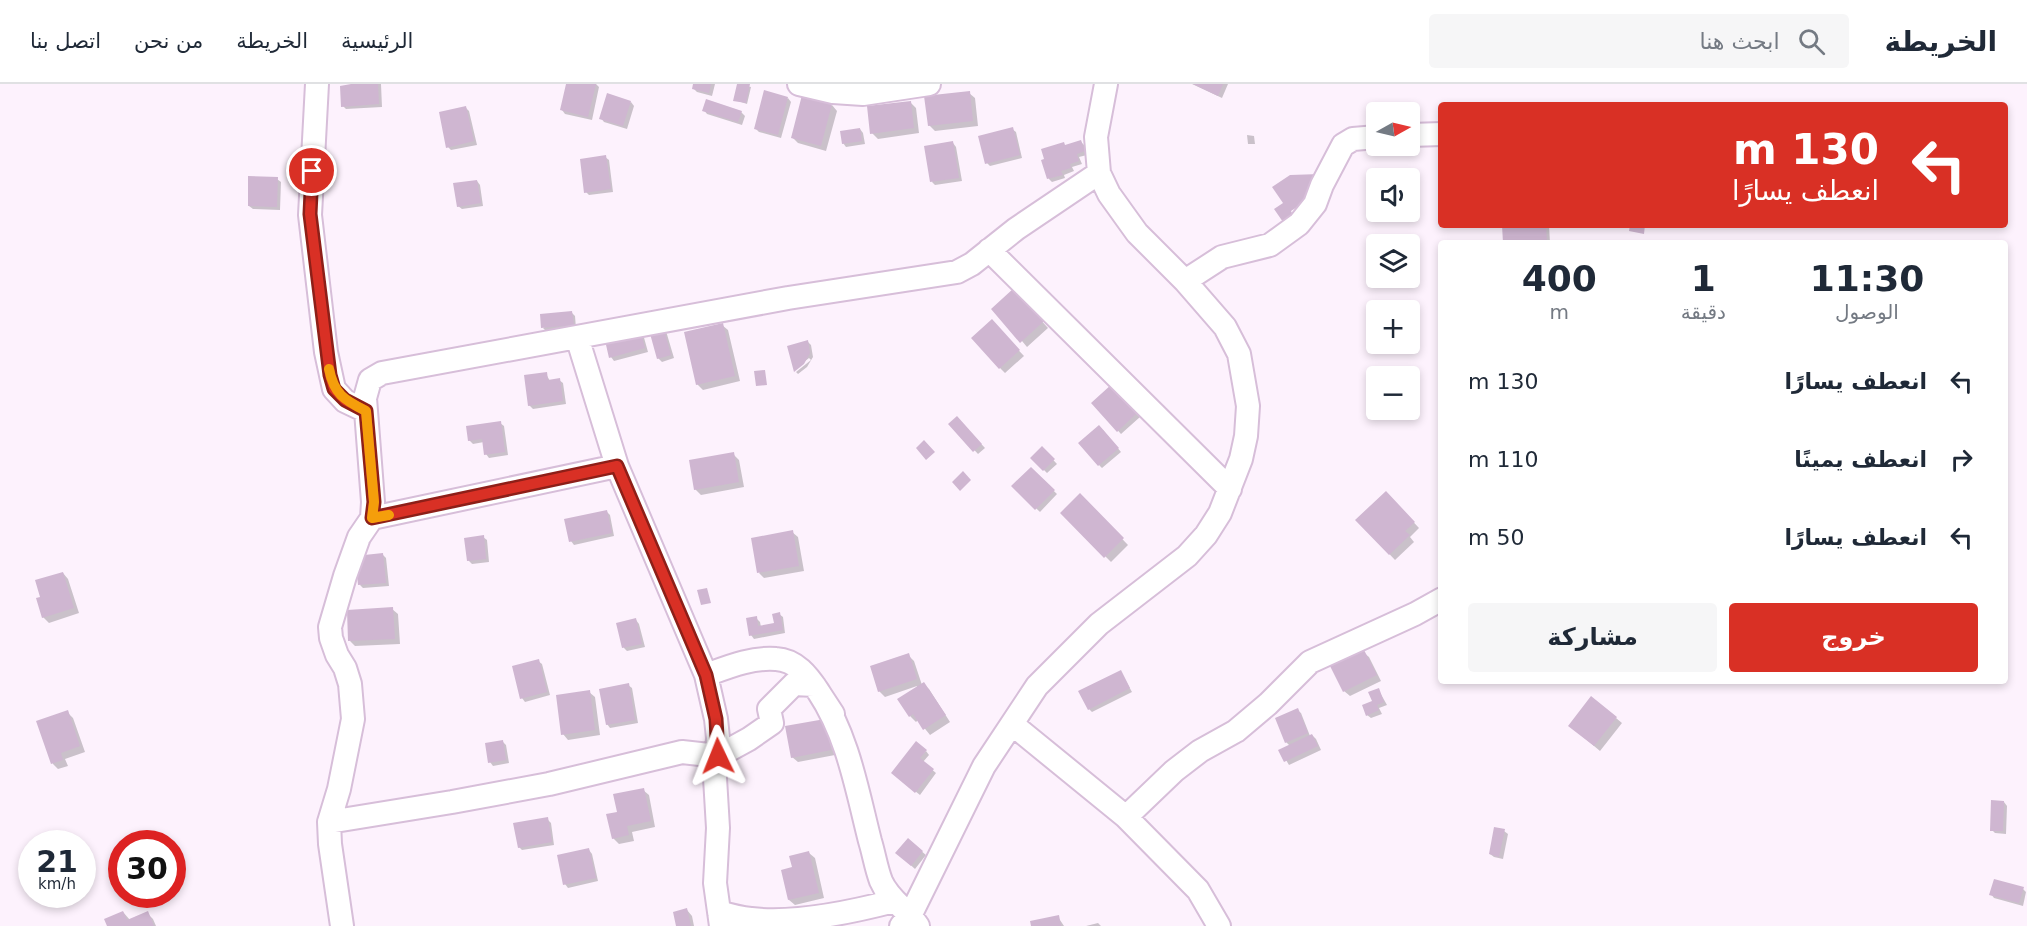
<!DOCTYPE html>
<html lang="ar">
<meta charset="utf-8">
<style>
body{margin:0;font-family:"DejaVu Sans",Vazirmatn,sans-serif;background:#f6f6f7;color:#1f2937;direction:rtl;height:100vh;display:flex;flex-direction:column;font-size:22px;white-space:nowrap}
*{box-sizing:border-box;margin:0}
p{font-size:20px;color:#747a83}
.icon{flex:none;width:33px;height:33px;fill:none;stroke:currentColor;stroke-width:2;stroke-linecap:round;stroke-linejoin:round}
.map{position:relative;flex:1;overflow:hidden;direction:ltr}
.drawer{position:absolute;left:1438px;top:156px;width:570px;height:444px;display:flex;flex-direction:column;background:#fff;border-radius:6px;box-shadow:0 3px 9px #0003;direction:rtl}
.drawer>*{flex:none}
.hud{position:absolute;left:1438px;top:18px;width:570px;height:126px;border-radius:6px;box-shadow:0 3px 9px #0003;direction:rtl;background:#d93025;color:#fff;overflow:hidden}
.needle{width:39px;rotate:82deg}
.controls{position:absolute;left:1366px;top:18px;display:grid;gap:12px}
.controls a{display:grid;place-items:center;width:54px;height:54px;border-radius:6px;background:#fff;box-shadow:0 3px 9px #0003;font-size:30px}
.speed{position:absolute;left:18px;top:746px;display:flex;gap:12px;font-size:30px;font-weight:700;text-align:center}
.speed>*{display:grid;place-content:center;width:78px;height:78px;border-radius:50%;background:#fff;box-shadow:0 3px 9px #0003;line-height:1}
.speed small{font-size:15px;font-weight:400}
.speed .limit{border:9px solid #d22;background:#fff;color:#111}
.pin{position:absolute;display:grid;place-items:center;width:51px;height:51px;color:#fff;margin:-26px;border:3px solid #fff;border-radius:50%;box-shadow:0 2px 6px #0007}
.me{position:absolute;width:66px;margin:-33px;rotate:358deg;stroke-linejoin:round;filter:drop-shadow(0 0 4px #0008)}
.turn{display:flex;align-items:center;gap:21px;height:126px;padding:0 30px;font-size:27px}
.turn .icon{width:78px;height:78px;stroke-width:2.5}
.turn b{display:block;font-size:42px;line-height:51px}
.eta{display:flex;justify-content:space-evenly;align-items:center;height:102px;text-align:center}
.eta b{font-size:36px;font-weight:600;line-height:42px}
.primary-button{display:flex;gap:12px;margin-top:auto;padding:12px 30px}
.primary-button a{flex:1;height:69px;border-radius:6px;background:#d93025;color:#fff;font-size:24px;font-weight:600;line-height:69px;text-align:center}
.primary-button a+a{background:#f6f6f7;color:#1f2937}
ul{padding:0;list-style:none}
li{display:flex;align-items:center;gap:18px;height:78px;padding:0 30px}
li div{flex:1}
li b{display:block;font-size:22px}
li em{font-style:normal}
header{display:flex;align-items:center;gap:36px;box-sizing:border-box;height:84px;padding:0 30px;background:#fff;border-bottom:2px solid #e0e1e3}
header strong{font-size:28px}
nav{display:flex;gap:33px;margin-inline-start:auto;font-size:21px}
.search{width:420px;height:54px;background:#f6f6f7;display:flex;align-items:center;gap:15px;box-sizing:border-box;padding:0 21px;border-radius:6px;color:#747a83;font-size:22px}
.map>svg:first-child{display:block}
.shadow{fill:#0003}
.building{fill:#cfb6d1}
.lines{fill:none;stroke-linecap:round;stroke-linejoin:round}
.minor-casing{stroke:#d7bed9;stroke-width:26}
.minor{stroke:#fff;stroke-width:22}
.route-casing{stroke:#8d1f18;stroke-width:15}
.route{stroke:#d93025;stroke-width:10}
.slow{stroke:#f59e0b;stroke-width:10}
</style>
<header>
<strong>الخريطة</strong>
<div class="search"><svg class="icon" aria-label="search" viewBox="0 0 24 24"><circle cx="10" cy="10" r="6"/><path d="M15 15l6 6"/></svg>ابحث هنا</div>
<nav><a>الرئيسية</a><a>الخريطة</a><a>من نحن</a><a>اتصل بنا</a></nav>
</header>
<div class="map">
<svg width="2027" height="842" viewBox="0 0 2027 842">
<rect width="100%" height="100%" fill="#fdf2fd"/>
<path class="shadow" d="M352 0H381L382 23 346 25 343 22Z
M568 0H596L599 3 592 36 565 30 562 26Z
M695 0H715L712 12 697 8 694 5Z
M738 0 751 3 747 20 735 16Z
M1192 0H1228L1222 14Z
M969 9 975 14 978 42 935 47 929 41Z
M788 14 791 18 781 54 759 48 756 45Z
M631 18 634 22 627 45 604 38 601 34Z
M910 18 916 24 919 49 878 55 872 49Z
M832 21 837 27 826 67 798 59 792 53Z
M466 24 469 27 477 61 451 66 448 63Z
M704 26 741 28 745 32 742 41 707 30Z
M860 45 863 49 865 60 846 63 843 59Z
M1012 45 1016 48 1022 74 990 82 987 79Z
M1247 51 1254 52 1255 60H1248Z
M1080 57 1084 61 1087 71 1079 73 1082 80 1072 83 1074 87 1064 91 1065 94 1052 98 1049 95 1043 77 1066 62Z
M953 59 956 63 962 97 935 101 932 98Z
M605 73 609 76 613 108 589 111 586 108Z
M277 95 281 98 280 126 253 125 249 122Z
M477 97 480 101 483 122 462 125 458 122Z
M1503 141H1549L1550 159H1504Z
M1019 212 1048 244 1027 263 1022 257Z
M571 228 575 232 576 244 546 247 543 244Z
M722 241 728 246 740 297 703 306 697 300Z
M997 243 1024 272 1005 289 1000 284Z
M663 244 666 247 674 274 662 278 658 274Z
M643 250 648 268 614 277 611 273Z
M808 258 811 261 813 273 807 283 798 290 796 288 811 276 809 274 795 285Z
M546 290 550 297 559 296 563 299 566 320 533 325 529 321Z
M1112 302 1140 333 1121 350 1093 319Z
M957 334 985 364 978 370 950 340Z
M500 339 504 342 508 371 489 374 486 370 484 358 473 360 469 356Z
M1103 346 1121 368 1102 384 1099 381Z
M1042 364 1057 380 1047 389 1032 374Z
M733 370 739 376 744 403 701 411 695 405Z
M1031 385 1057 410 1040 428 1013 402Z
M1386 409 1419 444 1410 453 1414 458 1395 476 1357 436Z
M1080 411 1128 461 1111 478 1062 429Z
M606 427 610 431 614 452 574 461 571 457Z
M792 448 798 453 804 487 764 494 759 489Z
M483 453 487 456 489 478 472 480 468 476Z
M382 470 386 474 389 502 363 504 360 501Z
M63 489 68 495 79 529 49 539 43 533 42 514Z
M392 525 398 530 400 560 355 562 350 557Z
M779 530 783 533 785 549 754 555 751 551 756 534 760 538 761 543 776 541Z
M636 536 639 540 645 563 627 567 624 564 618 541Z
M1353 567 1357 571 1363 568 1369 573 1381 597 1350 612 1344 607Z
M908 571 914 577 922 601 923 600 929 605 950 638 930 651 918 636 916 638 910 632 917 602 885 613 879 607Z
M538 577 542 580 550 611 525 618 522 614Z
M1121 588 1132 608 1092 628 1089 625Z
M628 601 632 604 638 639 610 644 607 640Z
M1378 605 1387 621 1379 624 1382 630 1371 634 1367 631Z
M589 608 595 613 600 651 568 656 563 650Z
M1297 626 1301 629 1310 652 1312 651 1316 655 1321 666 1289 681 1280 666 1290 662 1286 658Z
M67 628 73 634 85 668 65 675 68 682 58 685 53 680 38 638Z
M1616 634 1622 639 1600 667 1576 647Z
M830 642 835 671 798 678 792 673Z
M503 658 506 661 509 679 493 682 490 678Z
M926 667 929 671 923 678 936 689 920 711 896 692Z
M643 706 649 711 655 743 632 748 634 757 619 760 613 754 618 729Z
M2004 718 2007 722 2006 750 1995 749 1992 746Z
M547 735 551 739 554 761 522 766 519 763Z
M1504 747 1508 750 1503 775 1494 773 1490 770Z
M908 756 926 771 915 785 897 769Z
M589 766 592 770 598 797 568 804 565 800Z
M809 769 815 774 824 814 795 821 789 816 794 784Z
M2023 805 2026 808 2023 822 1994 814 1991 810Z
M687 826 692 832 694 842H677Z
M123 828 130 836 147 829 153 835 156 842H109Z
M1058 833 1064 842H1033Z
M1098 839 1101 842H1086Z"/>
<path class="building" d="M351 0H378L379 20 341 23 340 2Z
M566 0H596L588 33 560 26Z
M693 0H711L709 9 692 5Z
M737 0H750L746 19 733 17Z
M1193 0H1223L1218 12Z
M764 6 788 13 778 51 754 45Z
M970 7 973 37 928 42 924 12Z
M607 9 631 17 623 42 599 35Z
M802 11 832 20 821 62 791 54Z
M706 15 742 27 738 38 702 27Z
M911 17 914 44 870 50 867 22Z
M466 22 474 57 446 64 439 28Z
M1013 43 1020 71 985 80 978 52Z
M860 44 862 57 842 60 840 47Z
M1081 56 1085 67 1077 70 1079 77 1070 80 1071 84 1061 87 1063 91 1047 95 1041 76 1044 75 1041 65 1064 58 1065 61Z
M953 57 959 94 930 98 924 62Z
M606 71 611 105 584 109 580 75Z
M1320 90 1308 116 1291 127 1293 131 1283 138 1274 125 1283 119 1272 103 1290 91Z
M248 92 278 93 277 123 248 122Z
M477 96 481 119 457 123 453 99Z
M1502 141H1546L1547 159H1503Z
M1630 141H1645L1644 150 1629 147Z
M1014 204 1044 237 1020 259 991 225Z
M572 227 574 241 541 244 540 230Z
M992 235 1020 266 999 285 971 254Z
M723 239 735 292 696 301 684 248Z
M663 242 671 271 657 275 649 246Z
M640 245 645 264 609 274 604 252Z
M808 256 810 269 804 280 794 288 787 262Z
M765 286 767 301 756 302 754 287Z
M547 288 548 296 560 294 563 317 528 322 524 291Z
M1112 300 1137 329 1117 348 1091 319Z
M957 332 982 360 973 368 948 340Z
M501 337 505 368 484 371 482 355 468 357 466 342Z
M1099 341 1119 364 1098 382 1078 359Z
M924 356 935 368 926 376 916 364Z
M1042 362 1055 375 1043 387 1030 374Z
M734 368 739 398 694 406 689 376Z
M1031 383 1055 406 1035 426 1011 402Z
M963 387 971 396 960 407 952 398Z
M1386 407 1415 438 1405 447 1410 451 1389 471 1355 436Z
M1080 409 1124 454 1104 474 1060 429Z
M607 426 612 449 569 458 564 435Z
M793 446 799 482 757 489 751 454Z
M484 451 486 475 467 477 464 454Z
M383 469 386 499 358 501 355 472Z
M63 488 74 524 42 534 36 514 40 513 35 496Z
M707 504 711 519 701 521 697 506Z
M393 523 395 555 348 557 347 526Z
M780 528 783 546 749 552 746 534 757 532 758 542 774 539 772 530Z
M636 534 642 560 622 564 616 539Z
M1354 565 1356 570 1364 566 1377 591 1343 608 1328 578Z
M909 569 917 595 878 608 870 582Z
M539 575 547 608 520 615 512 582Z
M1121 586 1130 604 1088 626 1078 607Z
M924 598 946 631 923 646 913 630 909 633 897 615Z
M629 599 635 636 606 641 599 605Z
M1379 604 1384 618 1377 621 1379 626 1366 632 1362 621 1372 617 1368 608Z
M590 606 595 646 561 651 556 611Z
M1591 612 1617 633 1594 662 1568 642Z
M1298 624 1308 649 1285 659 1275 634Z
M68 626 80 662 61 669 63 676 51 680 36 637Z
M825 635 831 666 791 674 785 642Z
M1312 650 1318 662 1284 678 1278 666Z
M503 656 506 676 488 679 485 659Z
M916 657 927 666 920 674 934 685 915 709 891 689Z
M644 704 651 737 627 742 629 751 612 755 606 730 617 728 613 710Z
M1991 716 2004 717 2003 747H1990Z
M548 733 552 758 518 764 513 739Z
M1494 743 1505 745 1499 773 1489 770Z
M908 754 923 767 911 782 895 769Z
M589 764 596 794 563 801 557 771Z
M809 767 819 809 788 816 781 786 792 783 789 772Z
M1994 795 2024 803 2019 819 1989 811Z
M687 824 691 842H676L673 828Z
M123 827 127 836 148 827 154 842H107L104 835Z
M1059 831 1061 842H1031L1030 837Z"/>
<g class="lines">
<g class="minor-casing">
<path id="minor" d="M317 0 310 131 326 268 334 305 345 317 366 327
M799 0 833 8 863 10 929 0
M1410 51 1442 50
M989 166 1230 405
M1185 197 1222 173 1270 161 1299 140 1315 120 1322 101 1343 61 1353 55 1377 53
M577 253 617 382 706 591 716 635 718 654 715 694 718 744 715 799 721 842
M372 434 617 382
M706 591C728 583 752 573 776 575 796 576 808 592 818 607 848 652 857 706 870 757 874 770 876 784 881 797 889 816 907 825 918 842
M1012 640 1126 733 1198 806 1219 842
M1126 733 1174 687 1200 667 1236 647 1268 620 1310 578 1415 530 1442 515
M329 738 452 718 549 700 682 668 718 672 749 655 772 639 769 625 794 600 814 601 833 630
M719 828C729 831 740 834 751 835 794 840 852 828 894 817
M342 842 330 760 329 738 339 705 353 635 350 600 345 584 337 571 331 554 330 543 345 492 359 453 372 434 373 418 365 314 370 296 382 289 788 214 957 188 972 180 1016 145 1099 89
M901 842 911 830 984 682 1037 602 1099 540 1187 472 1206 451 1220 429 1241 375 1246 352 1248 322 1239 270 1225 243 1185 197 1137 149 1109 110 1099 89 1096 53 1106 0"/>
</g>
<use href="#minor" class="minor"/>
</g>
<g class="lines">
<g class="route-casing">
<path id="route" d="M312 87 310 130 330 291 334 305 345 316 366 327 374 418 372 434 617 382 706 591 716 635 718 672"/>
</g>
<use href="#route" class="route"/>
<path class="slow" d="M329 285C334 310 344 316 366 327L374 418 372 434 389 431"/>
</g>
</svg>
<div class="controls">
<a><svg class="needle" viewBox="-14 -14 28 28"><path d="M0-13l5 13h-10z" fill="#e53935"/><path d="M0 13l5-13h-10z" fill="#747a83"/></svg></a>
<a><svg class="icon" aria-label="sound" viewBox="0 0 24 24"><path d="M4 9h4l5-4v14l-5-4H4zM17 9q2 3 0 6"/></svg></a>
<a><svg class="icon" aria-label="layers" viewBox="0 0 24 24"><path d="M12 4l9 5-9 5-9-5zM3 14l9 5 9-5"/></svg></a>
<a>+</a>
<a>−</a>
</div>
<div class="speed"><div>21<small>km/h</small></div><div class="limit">30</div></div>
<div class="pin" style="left:312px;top:87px;background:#d93025"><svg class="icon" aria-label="arrive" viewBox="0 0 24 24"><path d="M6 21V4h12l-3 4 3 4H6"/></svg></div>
<svg class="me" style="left:718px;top:672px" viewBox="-20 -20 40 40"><path d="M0-17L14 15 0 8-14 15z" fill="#d93025" stroke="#fff" stroke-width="4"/></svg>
<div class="hud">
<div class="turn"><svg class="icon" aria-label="left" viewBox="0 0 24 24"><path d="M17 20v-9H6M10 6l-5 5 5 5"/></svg><div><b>130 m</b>انعطف يسارًا</div></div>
</div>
<section class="drawer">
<div class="eta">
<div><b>11:30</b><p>الوصول</p></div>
<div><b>1</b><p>دقيقة</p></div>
<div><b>400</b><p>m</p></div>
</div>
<ul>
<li><svg class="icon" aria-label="left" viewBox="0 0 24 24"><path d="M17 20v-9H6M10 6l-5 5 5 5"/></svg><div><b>انعطف يسارًا</b></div><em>130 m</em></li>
<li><svg class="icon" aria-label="right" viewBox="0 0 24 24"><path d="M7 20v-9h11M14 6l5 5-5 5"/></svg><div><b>انعطف يمينًا</b></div><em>110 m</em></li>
<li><svg class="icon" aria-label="left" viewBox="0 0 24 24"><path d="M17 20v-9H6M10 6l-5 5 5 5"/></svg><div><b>انعطف يسارًا</b></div><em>50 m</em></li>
</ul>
<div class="primary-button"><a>خروج</a><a>مشاركة</a></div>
</section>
</div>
